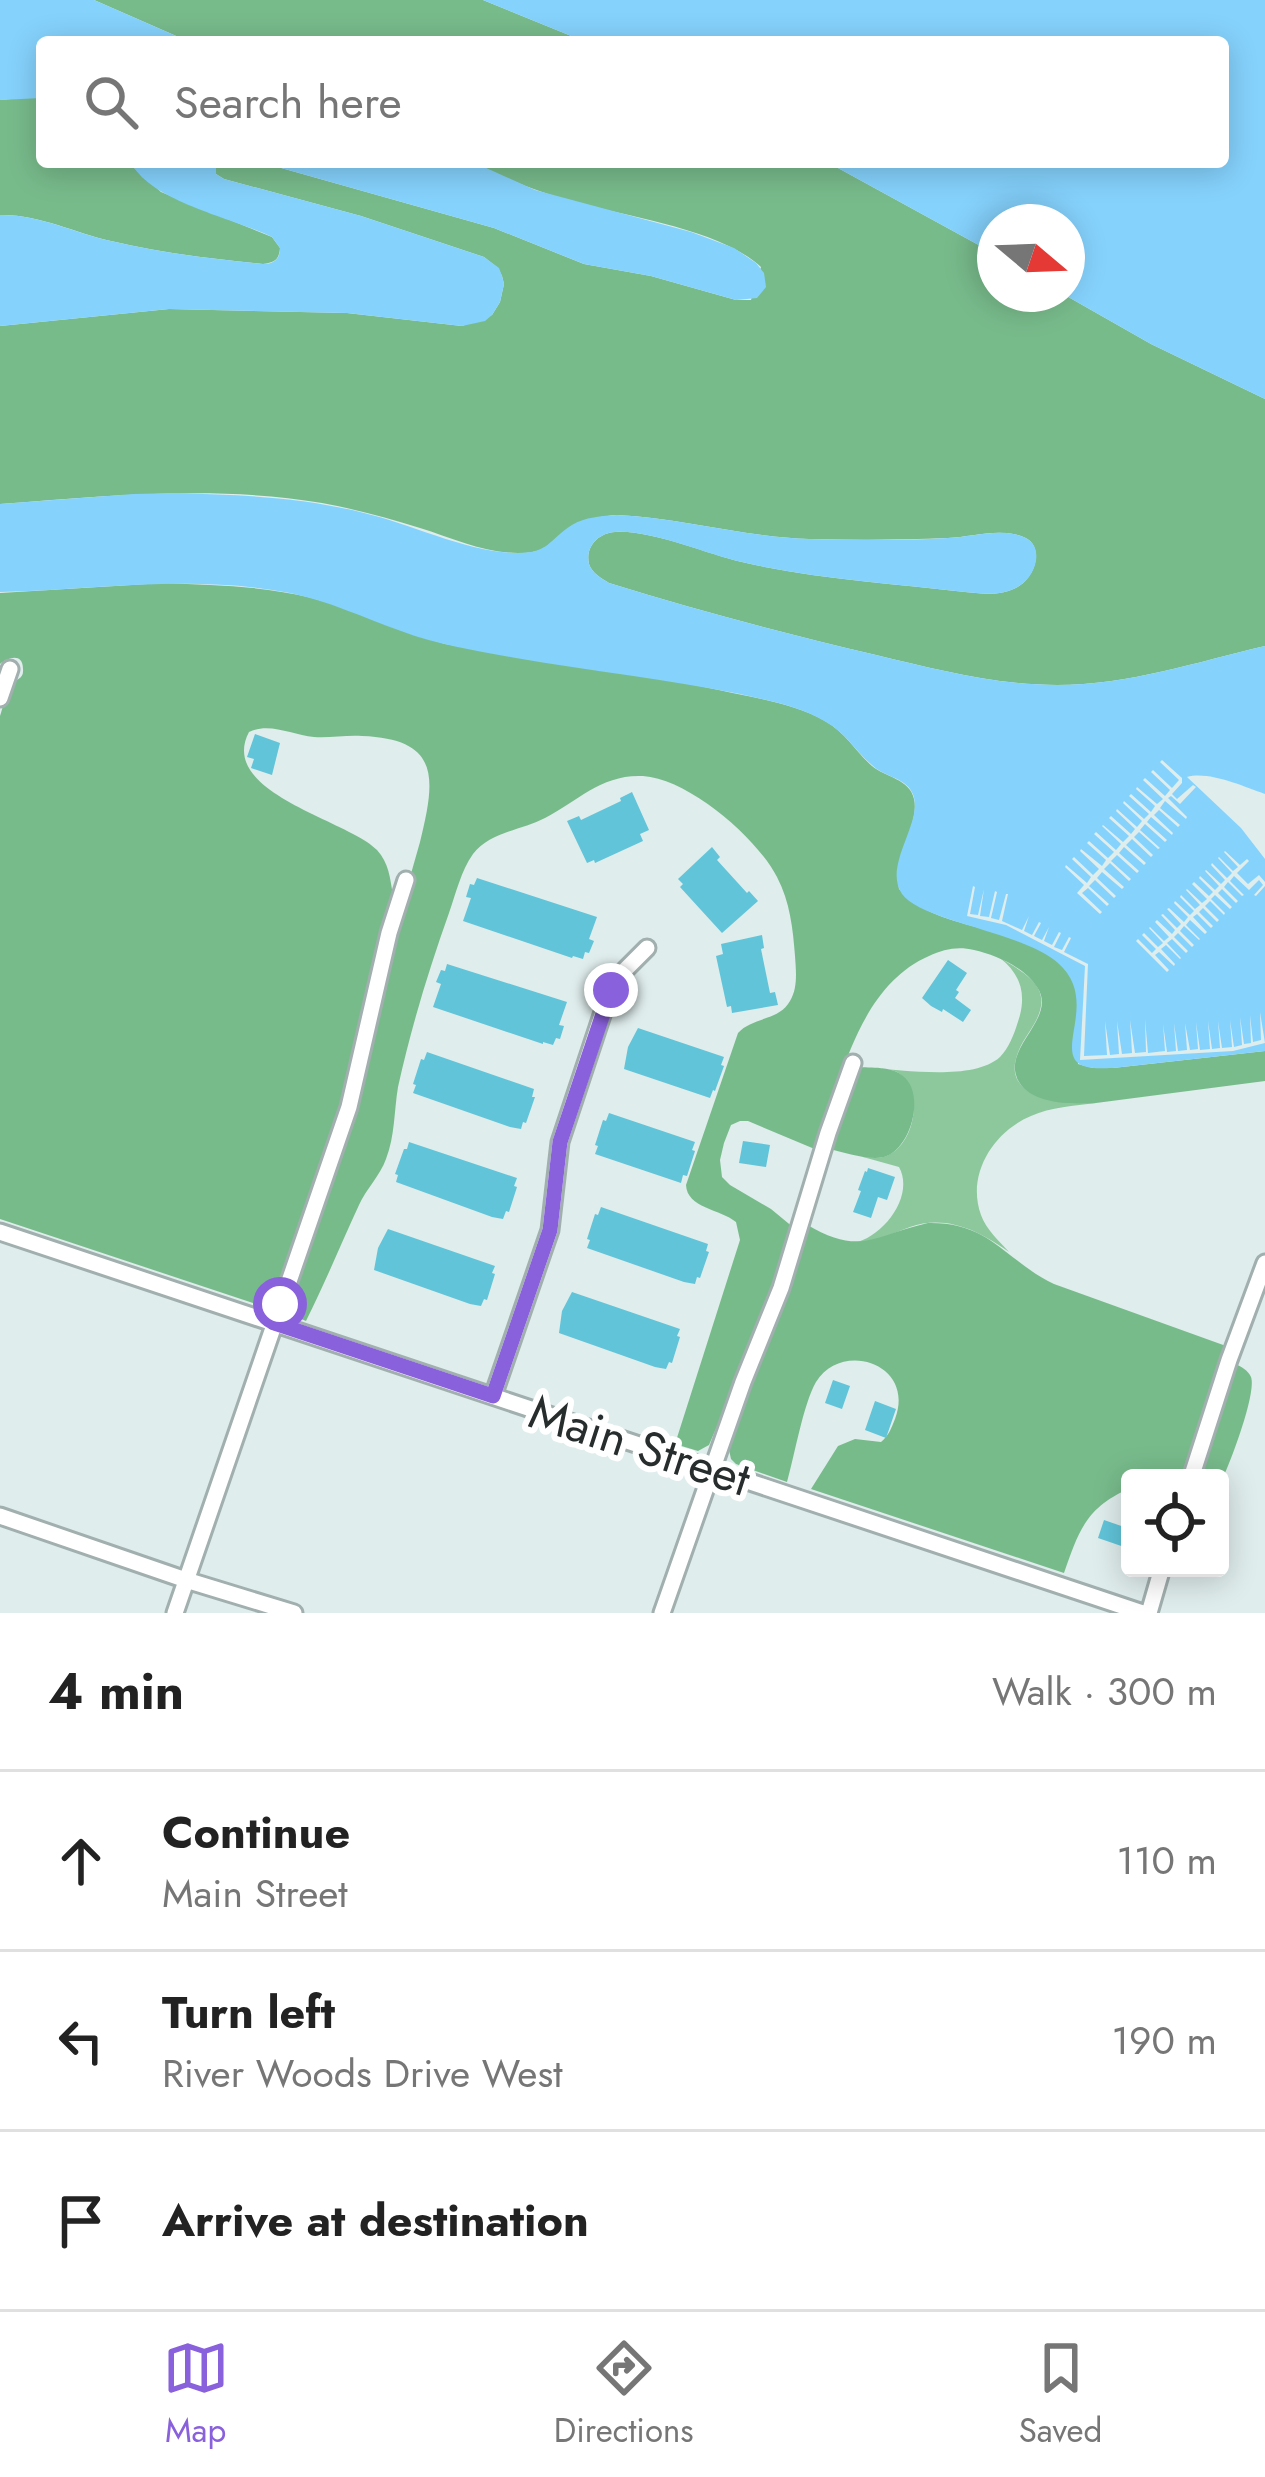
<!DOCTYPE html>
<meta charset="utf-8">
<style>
:root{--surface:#fff;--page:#f2f2f2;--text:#222;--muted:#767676;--line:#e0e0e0;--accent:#8a61dc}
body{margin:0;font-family:Jost,sans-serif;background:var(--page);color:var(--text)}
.controls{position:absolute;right:36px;bottom:36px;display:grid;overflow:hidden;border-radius:12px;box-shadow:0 6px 30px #0003}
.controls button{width:108px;height:108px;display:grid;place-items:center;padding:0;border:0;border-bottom:3px solid var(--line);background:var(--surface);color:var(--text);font:60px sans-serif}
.compass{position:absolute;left:977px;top:204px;width:108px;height:108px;border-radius:50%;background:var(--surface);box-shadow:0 6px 30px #0003;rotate:109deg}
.stop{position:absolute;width:36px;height:36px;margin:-27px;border:9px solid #8a61dc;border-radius:50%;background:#fff}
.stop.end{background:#8a61dc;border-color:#fff;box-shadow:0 3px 12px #0008}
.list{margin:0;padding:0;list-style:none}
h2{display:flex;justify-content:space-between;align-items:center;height:156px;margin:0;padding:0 48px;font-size:51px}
h2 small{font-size:39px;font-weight:400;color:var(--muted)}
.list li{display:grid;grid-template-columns:78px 1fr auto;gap:36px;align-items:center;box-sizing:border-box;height:180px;padding:0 48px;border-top:3px solid var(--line)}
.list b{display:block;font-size:45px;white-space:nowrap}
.list p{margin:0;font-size:39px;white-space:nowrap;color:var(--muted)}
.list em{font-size:39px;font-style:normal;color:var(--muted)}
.icon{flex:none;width:66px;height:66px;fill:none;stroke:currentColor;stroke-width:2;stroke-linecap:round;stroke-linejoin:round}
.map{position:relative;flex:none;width:1265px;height:1613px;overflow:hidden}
.search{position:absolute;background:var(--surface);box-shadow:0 6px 30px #0003;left:36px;right:36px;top:36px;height:132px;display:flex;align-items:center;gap:30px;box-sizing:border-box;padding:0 42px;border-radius:12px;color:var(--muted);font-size:45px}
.sheet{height:696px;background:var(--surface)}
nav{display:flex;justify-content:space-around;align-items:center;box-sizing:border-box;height:168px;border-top:3px solid var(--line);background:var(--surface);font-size:33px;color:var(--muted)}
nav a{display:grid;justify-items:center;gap:6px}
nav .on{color:var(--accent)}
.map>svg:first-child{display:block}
.green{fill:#8cc89c}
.forest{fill:#78bb8b}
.water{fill:#85d2fd}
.pier{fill:#dfedec}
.building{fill:#61c4d9}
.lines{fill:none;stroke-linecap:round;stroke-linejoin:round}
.minor-casing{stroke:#a1afae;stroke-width:21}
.minor{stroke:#fff;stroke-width:15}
.route{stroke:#8a61dc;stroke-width:15}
.labels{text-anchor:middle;stroke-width:12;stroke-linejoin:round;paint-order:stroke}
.street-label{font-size:48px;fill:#272c2c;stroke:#fff}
</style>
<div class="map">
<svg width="1265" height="1613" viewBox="0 0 1265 1613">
<rect width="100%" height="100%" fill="#dfedec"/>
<path class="green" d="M1000 958C1013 966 1039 979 1041 997 1044 1017 1026 1033 1019 1050 997 1100 1064 1104 1096 1103 1074 1106 1051 1107 1031 1116 994 1131 966 1174 981 1215 986 1229 999 1241 1009 1252 980 1231 946 1214 910 1227 890 1234 875 1243 854 1243 883 1237 915 1196 899 1167L863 1157C869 1157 877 1159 883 1157 914 1149 925 1093 900 1074 893 1068 880 1069 871 1068 904 1070 974 1081 1000 1057 1010 1047 1016 1029 1020 1015 1026 991 1019 973 1000 958Z"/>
<path class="forest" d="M94 0H483L586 42H190Z
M21 98H42V162H131L133 167 161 192 272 237 280 248C279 260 275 262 263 264 213 259 161 253 111 241 75 233 38 214 0 215V100Z
M216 162H260L494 228 584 264 651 276 736 300H751L761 267C721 230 631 217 577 203 541 193 507 180 473 162H827L995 254V294H1063L1151 344 1265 399V646C1197 662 1128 685 1057 685 996 685 934 669 876 655 785 634 697 610 609 583 601 578 592 573 589 564 585 546 599 533 615 532 649 529 707 554 742 562 814 579 891 583 965 592 982 594 1004 596 1019 586 1037 575 1045 543 1021 536 998 528 971 537 948 538 902 540 855 540 809 539 744 537 682 518 617 515 600 516 579 520 565 531 546 546 545 553 518 553 484 553 452 538 420 528 388 518 355 509 322 503 215 485 107 496 0 504V326L169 309 347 313 462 326 492 315 500 302 504 284 502 276 498 268 484 257 361 216 224 179 216 174Z
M164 583C214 585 264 586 312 598 357 610 400 631 445 644 536 659 629 671 719 690 755 698 793 703 825 721 846 733 855 751 872 766 885 777 910 779 914 799 920 824 893 855 899 889 906 895 913 902 921 907 964 933 1058 932 1077 988 1081 1001 1078 1047 1078 1064L1093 1068H1113L1265 1051V1081L1096 1103C1072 1104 1033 1105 1019 1082 999 1048 1059 1019 1037 987 1024 967 996 955 974 950 958 946 944 949 929 956 858 987 840 1082 817 1150L748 1121H740L731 1125 724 1143 720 1160 722 1177 730 1185 771 1209 794 1228 774 1293 709 1445 698 1451 675 1444 740 1240 736 1222C720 1209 687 1208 686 1185L738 1033C752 1017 779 1021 790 1001 798 988 796 971 795 956 793 929 790 902 777 877 757 838 689 779 643 776 602 774 579 800 545 818 522 830 490 832 473 854 461 871 456 893 449 913 429 969 411 1028 398 1087 394 1111 395 1136 386 1159 380 1176 366 1189 359 1205 341 1244 325 1283 306 1321L294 1316 289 1303 420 842C435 780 442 739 362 736 346 735 330 738 314 737 292 735 270 722 249 732 217 793 348 820 377 850 389 863 390 878 393 895L331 1150 276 1295 268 1303 256 1304 0 1219V716C3 707 6 693 11 685 16 678 24 680 23 669 23 652 7 658 0 664V593Z
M857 1067C871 1068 892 1066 903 1076 926 1094 911 1149 884 1157 868 1161 845 1152 828 1149Z
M928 1223C991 1222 1004 1260 1054 1284L1226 1346 1183 1478H1130V1488C1086 1508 1079 1530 1064 1573L811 1489 838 1446 855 1439 881 1442C889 1435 891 1429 895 1419 916 1363 841 1340 816 1382 803 1405 795 1454 787 1482L736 1464 731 1459 729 1450 806 1224C861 1257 874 1235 928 1223Z
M1236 1364C1241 1367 1248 1370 1251 1377 1257 1393 1229 1467 1220 1484V1478H1199Z"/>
<path class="water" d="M0 0H94L190 42H42V98L0 100Z
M483 0H1265V399L1151 344 1063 294H1067V222H995V254L827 162H1223V42H586Z
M131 162H216V174L224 179 361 216 484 257 499 268 502 276 504 284 500 302 492 315 485 321 462 326 347 313 169 309 0 326V215C38 214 74 233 111 241 161 253 213 259 263 264 274 264 280 259 280 248L272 237C233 218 149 201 131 162Z
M260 162H473L535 190 691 232 734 248 756 263 764 273 766 287 757 298 736 300 651 276 584 264 494 228Z
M178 493C241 495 302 497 364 513 411 524 469 553 517 553 550 553 548 540 572 525 585 517 602 516 617 515 682 518 744 537 809 539 855 540 902 541 948 538 971 537 999 528 1021 536 1046 544 1037 575 1019 586 1004 596 982 594 965 592 891 583 814 579 742 562 706 554 649 529 615 532 599 533 585 546 589 564 592 573 601 578 609 583 697 610 785 634 876 655 934 669 996 685 1057 685 1128 685 1197 662 1265 646V794C1242 786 1209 771 1187 777L1241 828 1265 859V1051L1113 1068C1102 1068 1087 1070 1078 1063 1058 1046 1098 998 1058 963 1023 932 921 921 902 894 881 863 930 816 910 789 901 777 883 776 872 765 855 751 846 733 826 722 800 706 769 701 740 694 666 679 591 671 516 658 478 651 438 645 401 631 364 618 329 601 290 593 193 574 97 590 0 592V504L134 494Z"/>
<path class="pier" d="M1162 760 1182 778V783L1172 794 1177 799 1193 785 1196 787 1180 804 1171 796 1168 798 1187 817 1186 819 1165 801 1160 808 1180 825 1178 827 1159 810 1154 815 1173 833 1172 835 1151 817 1147 822 1167 840 1165 842 1145 824 1140 830 1160 848 1158 849 1139 832 1134 837 1153 855 1151 857 1132 839 1126 845 1146 863 1144 865 1124 847 1119 853 1139 871 1137 873 1117 855 1111 861 1131 879 1129 881 1110 863 1104 869 1124 887 1122 889 1102 872 1097 878 1116 896 1114 898 1095 880 1089 886 1109 904 1107 906 1088 888 1082 893 1102 912 1100 914 1077 893 1084 885 1065 867 1066 865 1087 883 1091 877 1072 859 1074 857 1093 875 1099 869 1080 851 1081 849 1102 866 1106 860 1087 843 1089 841 1108 858 1114 852 1094 834 1096 832 1116 850 1121 844 1102 826 1103 825 1123 842 1129 836 1109 818 1111 816 1131 834 1135 829 1116 811 1117 809 1137 827 1142 821 1123 803 1124 801 1144 819 1149 814 1129 796 1131 794 1151 812 1155 806 1136 789 1137 787 1157 804 1163 799 1143 780 1145 778 1165 796 1170 790 1151 772 1153 770 1172 788 1179 780 1160 762Z
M1225 851 1240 865 1247 859 1249 861 1237 873 1248 884 1259 875 1265 882V886L1256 896 1254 895 1263 885 1259 880 1249 890 1234 876 1230 881 1244 895 1242 896 1228 882 1224 887 1238 901 1236 903 1222 889 1218 893 1232 907 1230 909 1215 895 1211 899 1225 913 1224 915 1210 901 1205 906 1219 920 1217 922 1203 908 1199 912 1213 926 1211 928 1197 914 1193 917 1207 932 1205 934 1190 920 1186 925 1200 939 1199 940 1184 926 1180 931 1194 945 1192 947 1178 933 1174 937 1188 951 1186 953 1172 939 1167 943 1181 958 1180 959 1166 945 1161 949 1175 964 1174 966 1159 952 1155 955 1169 970 1167 972 1136 941 1138 939 1152 953 1156 949 1142 935 1144 933 1158 947 1163 943 1149 928 1150 927 1164 941 1169 937 1155 922 1157 920 1172 934 1175 930 1161 915 1163 914 1177 928 1181 924 1167 909 1169 908 1184 922 1188 917 1174 903 1175 901 1190 915 1194 911 1180 897 1181 895 1195 909 1200 905 1186 890 1187 889 1202 903 1207 899 1192 884 1194 882 1209 896 1213 892 1199 878 1200 876 1215 890 1219 886 1205 871 1206 870 1221 884 1225 880 1211 865 1212 863 1227 878 1232 873 1218 858 1219 857 1233 871 1238 867 1224 852Z
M973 886 975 887 970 914 978 915 984 889 980 916 989 917 995 891 997 892 991 918 999 920 1006 894H1008L1002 921 1022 930 1029 916 1024 931 1032 935 1039 922 1041 923 1034 936 1042 940 1049 927 1044 941 1052 945 1059 932 1061 933 1054 947 1062 950 1069 937 1071 938 1064 952 1088 964 1084 1056 1107 1055 1105 1021 1110 1055 1119 1054 1117 1021 1122 1054 1132 1053 1130 1020 1135 1053 1146 1052 1145 1019 1148 1053 1165 1051 1163 1024 1167 1052 1176 1051 1174 1023 1178 1051 1187 1050 1185 1023 1190 1050 1198 1049 1196 1022 1200 1050 1210 1049 1208 1021 1212 1049 1220 1048 1218 1021 1222 1048 1232 1047 1230 1020 1234 1047 1242 1045 1240 1017 1244 1044 1251 1043 1250 1015 1253 1042 1261 1040 1260 1012 1265 1043 1233 1051 1080 1060 1085 966 1006 925 967 916Z"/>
<path class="building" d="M255 734 280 743 272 775 251 768 254 759 247 757Z
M632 792 649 830 640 834 643 841 595 863 594 860 587 863 567 821 579 816 581 820 621 801 620 798Z
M712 847 720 857 717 860 747 893 749 891 758 901 722 933 680 887 683 884 678 879Z
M477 878 597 917 589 939 594 941 589 953 585 952 583 959 573 956 572 958 463 921 471 898 466 897 470 884 474 885Z
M762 935 764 948 761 949 770 993 775 992 778 1005 732 1013 731 1006 727 1007 716 956 723 954 721 944Z
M948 960 967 973 956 990 959 992 955 998 971 1010 963 1022 943 1009 942 1012 931 1006 922 998Z
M447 964 567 1002 559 1025 564 1026 560 1039 556 1038 553 1045 543 1042V1044L433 1007 441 984 436 982 441 970 445 971Z
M638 1028 724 1057 721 1065 724 1066 715 1091 713 1090 710 1098 624 1069 628 1047Z
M427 1052 534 1089 532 1097H535L526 1123 523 1122 521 1129 510 1127 413 1093 416 1085 413 1084 421 1059 424 1060Z
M609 1113 695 1142 692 1150 695 1151 687 1176 683 1175 681 1183 595 1154 598 1146 595 1145 603 1120 606 1121Z
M743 1141 770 1145 766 1167 739 1163Z
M409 1142 517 1178 514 1186 517 1187 509 1212 506 1211 503 1219 492 1217 396 1182 398 1175 395 1174 404 1149H407Z
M868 1168 895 1177 887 1200 878 1197 871 1218 853 1212 861 1191 858 1190 865 1171 867 1172Z
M601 1207 708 1244 706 1251 709 1252 700 1278 697 1277 695 1284 684 1282 587 1248 590 1240 587 1239 595 1214 598 1215Z
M388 1229 495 1266 492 1273 495 1274 487 1300 484 1299 481 1306 470 1304 374 1270 378 1248Z
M572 1292 680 1329 677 1336 680 1337 672 1363 669 1362 666 1369 655 1367 559 1333 562 1311Z
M833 1380 850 1386 842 1409 825 1403Z
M875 1401 896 1409 886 1438 865 1430Z
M1104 1520 1130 1529V1549L1098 1538Z"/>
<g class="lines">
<defs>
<path id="minor" d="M0 698 10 669
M0 1232 1143 1613
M493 1396 550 1230 560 1142 609 994 620 975 647 948
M1191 1478 1229 1360 1265 1263
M0 1516 186 1580 294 1613
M175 1613 349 1107 389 933 406 880
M662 1613 743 1382 781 1288 828 1133 853 1063
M1149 1613 1162 1568"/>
</defs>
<use href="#minor" class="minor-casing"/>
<use href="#minor" class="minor"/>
</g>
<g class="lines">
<path class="route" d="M280 1304 274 1323 493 1396 550 1230 560 1142 611 990"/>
</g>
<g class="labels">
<g class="street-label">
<text transform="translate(640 1445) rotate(18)" y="17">Main Street</text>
</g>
</g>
</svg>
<div class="controls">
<button><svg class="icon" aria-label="locate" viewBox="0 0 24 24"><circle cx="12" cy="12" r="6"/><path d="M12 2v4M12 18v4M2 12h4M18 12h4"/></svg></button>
</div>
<svg class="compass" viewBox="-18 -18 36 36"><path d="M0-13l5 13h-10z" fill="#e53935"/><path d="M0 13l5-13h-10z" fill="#767676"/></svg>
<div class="stop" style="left:280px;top:1304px"></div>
<div class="stop end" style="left:611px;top:990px"></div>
<div class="search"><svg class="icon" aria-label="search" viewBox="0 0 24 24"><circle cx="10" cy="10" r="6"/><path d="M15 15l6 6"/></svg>Search here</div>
</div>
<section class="sheet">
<h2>4 min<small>Walk · 300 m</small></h2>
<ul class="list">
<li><svg class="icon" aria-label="ahead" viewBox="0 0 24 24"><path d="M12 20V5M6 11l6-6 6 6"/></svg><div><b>Continue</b><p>Main Street</p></div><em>110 m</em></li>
<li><svg class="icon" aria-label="left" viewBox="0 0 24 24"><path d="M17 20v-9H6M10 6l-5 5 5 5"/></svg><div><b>Turn left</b><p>River Woods Drive West</p></div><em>190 m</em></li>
<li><svg class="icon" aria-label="arrive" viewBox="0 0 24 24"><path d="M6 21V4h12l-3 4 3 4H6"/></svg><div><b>Arrive at destination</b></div></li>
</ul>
</section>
<nav>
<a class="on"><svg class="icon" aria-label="map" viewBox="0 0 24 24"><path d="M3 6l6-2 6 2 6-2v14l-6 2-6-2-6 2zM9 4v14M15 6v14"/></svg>Map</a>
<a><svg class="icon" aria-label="directions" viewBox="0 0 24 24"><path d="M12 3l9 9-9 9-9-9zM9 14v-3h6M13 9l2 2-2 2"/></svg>Directions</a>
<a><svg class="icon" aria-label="saved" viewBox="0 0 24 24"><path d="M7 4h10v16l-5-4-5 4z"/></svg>Saved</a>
</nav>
